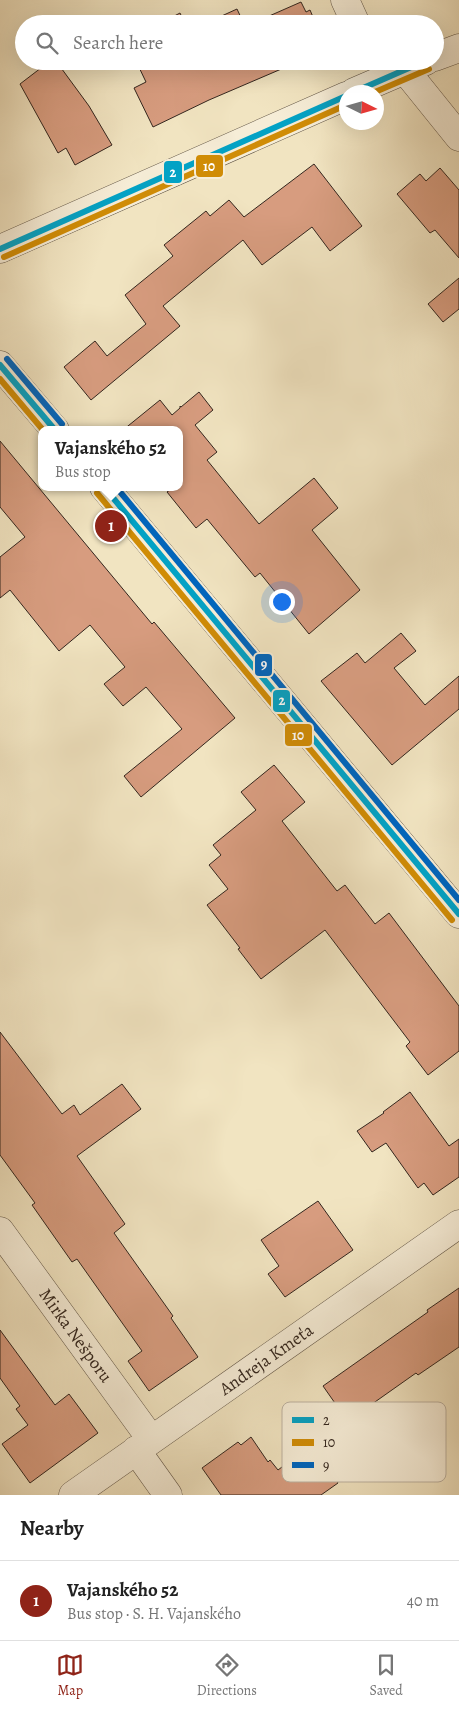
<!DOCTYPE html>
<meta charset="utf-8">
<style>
:root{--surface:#fff;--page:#f6f6f6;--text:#222;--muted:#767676;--line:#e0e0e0;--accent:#8f2418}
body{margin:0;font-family:Alegreya,serif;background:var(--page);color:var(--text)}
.compass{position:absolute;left:339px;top:85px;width:45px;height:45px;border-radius:50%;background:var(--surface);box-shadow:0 5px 20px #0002;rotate:95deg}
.you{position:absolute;left:281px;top:601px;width:18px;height:18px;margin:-12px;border:4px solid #fff;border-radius:50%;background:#1a73e8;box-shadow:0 0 0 8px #1a73e833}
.badge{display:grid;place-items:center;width:32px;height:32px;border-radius:50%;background:var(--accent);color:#fff;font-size:16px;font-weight:700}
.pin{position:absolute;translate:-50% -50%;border:2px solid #fff;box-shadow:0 1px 5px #0006}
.popup{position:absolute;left:38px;top:426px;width:145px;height:65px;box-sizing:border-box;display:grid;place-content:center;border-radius:10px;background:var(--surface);filter:drop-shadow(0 1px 4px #0005);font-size:16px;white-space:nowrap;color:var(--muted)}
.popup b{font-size:19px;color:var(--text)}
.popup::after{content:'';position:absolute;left:50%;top:100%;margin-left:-10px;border:10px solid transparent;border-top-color:var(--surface)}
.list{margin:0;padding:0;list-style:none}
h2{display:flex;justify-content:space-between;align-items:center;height:65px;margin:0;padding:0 20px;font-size:21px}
h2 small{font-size:16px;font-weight:400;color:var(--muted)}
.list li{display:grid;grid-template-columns:32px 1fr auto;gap:15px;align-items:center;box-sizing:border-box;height:80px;padding:0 20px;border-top:1px solid var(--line)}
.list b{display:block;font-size:19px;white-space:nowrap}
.list p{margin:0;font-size:16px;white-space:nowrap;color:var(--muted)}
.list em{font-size:16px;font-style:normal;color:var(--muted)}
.icon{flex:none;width:28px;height:28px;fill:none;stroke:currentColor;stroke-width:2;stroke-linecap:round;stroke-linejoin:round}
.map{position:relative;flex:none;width:459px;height:1495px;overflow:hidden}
.search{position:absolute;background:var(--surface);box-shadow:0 5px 20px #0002;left:15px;right:15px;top:15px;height:55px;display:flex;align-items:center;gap:12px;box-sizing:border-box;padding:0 18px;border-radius:28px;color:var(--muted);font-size:19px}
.sheet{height:145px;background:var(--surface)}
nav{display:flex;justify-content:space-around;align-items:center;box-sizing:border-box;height:70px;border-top:1px solid var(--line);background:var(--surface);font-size:14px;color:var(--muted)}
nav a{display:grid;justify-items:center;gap:2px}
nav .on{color:var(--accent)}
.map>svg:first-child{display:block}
.building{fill:#d79c7f;stroke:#33261e}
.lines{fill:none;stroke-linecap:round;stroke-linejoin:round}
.minor-casing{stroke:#625647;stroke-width:29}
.minor{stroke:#f6edd7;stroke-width:28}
.bus-1-casing{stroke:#f6edd7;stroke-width:10}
.bus-2-casing{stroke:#f6edd7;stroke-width:10}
.bus-3-casing{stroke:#f6edd7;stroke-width:10}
.bus-1{stroke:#03a2c5;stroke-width:6}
.bus-2{stroke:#d08c06;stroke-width:6}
.bus-3{stroke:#0065bd;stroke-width:6}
.labels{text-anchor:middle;stroke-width:4.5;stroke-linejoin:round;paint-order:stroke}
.street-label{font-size:18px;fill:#33261e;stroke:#f6edd7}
.key{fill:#f6edd7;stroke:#bcb1a0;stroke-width:1}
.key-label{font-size:14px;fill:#33261e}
.line-badge{stroke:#f6edd7;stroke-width:2}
.badge-label{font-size:14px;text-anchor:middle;font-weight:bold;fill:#fff}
</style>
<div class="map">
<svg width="459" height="1495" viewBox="0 0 459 1495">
<rect width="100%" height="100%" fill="#f1e4c1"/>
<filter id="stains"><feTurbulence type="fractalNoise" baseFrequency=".004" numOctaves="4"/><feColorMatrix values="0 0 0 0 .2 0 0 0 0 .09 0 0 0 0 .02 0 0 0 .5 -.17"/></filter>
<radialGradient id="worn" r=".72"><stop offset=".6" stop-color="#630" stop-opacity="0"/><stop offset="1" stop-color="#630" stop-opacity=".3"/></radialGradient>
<path class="building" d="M301 2 306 12 310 10 316 24H251Z
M237 9 244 24H204Z
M180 13 185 24H159Z
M50 61H56L89 106 112 145 75 165 66 148 58 153 20 84Z
M136 61H300L209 100 153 127 134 88 146 82Z
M314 164 362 226 330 251 312 227 262 265 243 240 163 306 180 326 91 400 64 367 95 341 107 356 146 324 125 295 173 256 164 245 206 211 210 216 229 200 244 217Z
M440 168 459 190V258L435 230 430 233 397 194 420 174 426 181Z
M459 278V309L443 322 428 304Z
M199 392 213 410 195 425 217 452 207 460 259 524 314 478 338 508 312 530 360 590 309 634 260 573 255 577 207 519 196 528 167 492 174 487H180V430H123L160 400 172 415 180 408V406L181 407Z
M0 441 152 624 154 622 235 718 141 797 124 776 182 729 146 687 123 706 104 684 125 667 90 625 59 651 10 590 0 598V557L25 537 0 507Z
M401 633 416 651 394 668 425 705 459 676V709L392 765 321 681 357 653 365 663Z
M274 765 305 802 282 821 337 891 345 885 375 924 389 913 459 1006V1051L428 1075 406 1046 410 1042 325 930 261 979 238 949 240 948 207 905 228 889 209 865 221 855 213 845 256 810 241 792Z
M0 1032 62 1114 74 1105 80 1115 122 1084 141 1109 77 1156 125 1224 114 1233 173 1316 171 1318 198 1357 149 1391 128 1361 142 1351 77 1259 72 1262 32 1205 35 1203 0 1155Z
M410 1092 449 1146 459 1139V1177L433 1195 424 1183 418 1188 386 1143 372 1152 357 1131 384 1113 383 1112Z
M318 1201 353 1250 285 1297 268 1274 279 1266 261 1240Z
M459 1288V1347L418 1375 416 1373 365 1409 379 1430 327 1466 338 1483 321 1495H221L202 1468 238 1442 241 1445 251 1437 268 1462 270 1460 278 1470 320 1438 311 1424 337 1406 323 1386 428 1312 427 1310Z
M0 1330 55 1405 69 1394 98 1433 30 1483 2 1444 28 1425 16 1409 20 1406 0 1378Z"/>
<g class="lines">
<defs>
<g id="minor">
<path d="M345 0 356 24"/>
<path d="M435 57 459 48"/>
<path d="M405 70 459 137"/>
<path d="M354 92 426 61"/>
<path d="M0 249 346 96"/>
<path d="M0 365 55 430"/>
<path d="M104 487 459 914"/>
<path id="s1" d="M0 1231 151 1439"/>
<path d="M136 1450 168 1495"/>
<path id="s2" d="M73 1495 459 1224"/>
</g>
</defs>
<use href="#minor" class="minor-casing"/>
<use href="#minor" class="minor"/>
<defs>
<path id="bus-1" d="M354 92 425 61
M0 249 346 96
M0 365 55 430
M104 487 459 914"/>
<path id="bus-2" d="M375 92 429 69
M4 257 346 105
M0 379 43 430
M97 493 452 920"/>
<path id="bus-3" d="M7 359 62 424
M116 487 459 900"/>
</defs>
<use href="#bus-1" class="bus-1-casing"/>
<use href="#bus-2" class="bus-2-casing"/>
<use href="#bus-3" class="bus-3-casing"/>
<use href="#bus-1" class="bus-1"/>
<use href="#bus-2" class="bus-2"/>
<use href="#bus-3" class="bus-3"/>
</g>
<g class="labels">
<g class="street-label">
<text dy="6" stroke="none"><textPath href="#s1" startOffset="129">Mirka Nešporu</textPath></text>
<text dy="6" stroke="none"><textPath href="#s2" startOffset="236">Andreja Kmeťa</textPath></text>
</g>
</g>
<rect x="282" y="1402" width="164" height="80" rx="8" class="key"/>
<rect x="292" y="1417" width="22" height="6" fill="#03a2c5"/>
<rect x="292" y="1439" width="22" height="7" fill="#d08c06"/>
<rect x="292" y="1462" width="22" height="6" fill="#0065bd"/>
<g class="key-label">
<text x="323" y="1425">2</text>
<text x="323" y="1447">10</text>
<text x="323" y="1470">9</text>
</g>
<g class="line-badge">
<rect x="195" y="154" width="29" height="24" rx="5" fill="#d08c06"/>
<rect x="163" y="160" width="20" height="24" rx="5" fill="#03a2c5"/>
<rect x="254" y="653" width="19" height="24" rx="5" fill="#0065bd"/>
<rect x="272" y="689" width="19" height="24" rx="5" fill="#03a2c5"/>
<rect x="284" y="723" width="29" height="24" rx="5" fill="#d08c06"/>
</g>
<g class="badge-label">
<text x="209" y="171">10</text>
<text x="173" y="177">2</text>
<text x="264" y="669">9</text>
<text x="282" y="705">2</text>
<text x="298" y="740">10</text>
</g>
<rect width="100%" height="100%" filter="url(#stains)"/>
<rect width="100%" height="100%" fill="url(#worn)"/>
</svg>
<svg class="compass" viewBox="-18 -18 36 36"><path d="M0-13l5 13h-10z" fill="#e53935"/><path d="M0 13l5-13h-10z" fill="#767676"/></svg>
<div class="you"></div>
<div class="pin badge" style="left:111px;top:526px">1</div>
<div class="popup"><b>Vajanského 52</b>Bus stop</div>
<div class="search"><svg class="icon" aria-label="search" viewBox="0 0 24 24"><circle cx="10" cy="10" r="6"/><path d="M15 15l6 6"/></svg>Search here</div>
</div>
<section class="sheet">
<h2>Nearby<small></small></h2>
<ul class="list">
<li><span class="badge">1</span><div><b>Vajanského 52</b><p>Bus stop · S. H. Vajanského</p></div><em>40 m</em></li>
</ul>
</section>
<nav>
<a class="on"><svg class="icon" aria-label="map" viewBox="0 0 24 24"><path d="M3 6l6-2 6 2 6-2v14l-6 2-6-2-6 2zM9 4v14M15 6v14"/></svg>Map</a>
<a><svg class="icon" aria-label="directions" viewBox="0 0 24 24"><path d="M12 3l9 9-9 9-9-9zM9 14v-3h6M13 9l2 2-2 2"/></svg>Directions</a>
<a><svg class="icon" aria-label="saved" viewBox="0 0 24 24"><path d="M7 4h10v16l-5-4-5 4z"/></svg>Saved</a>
</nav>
